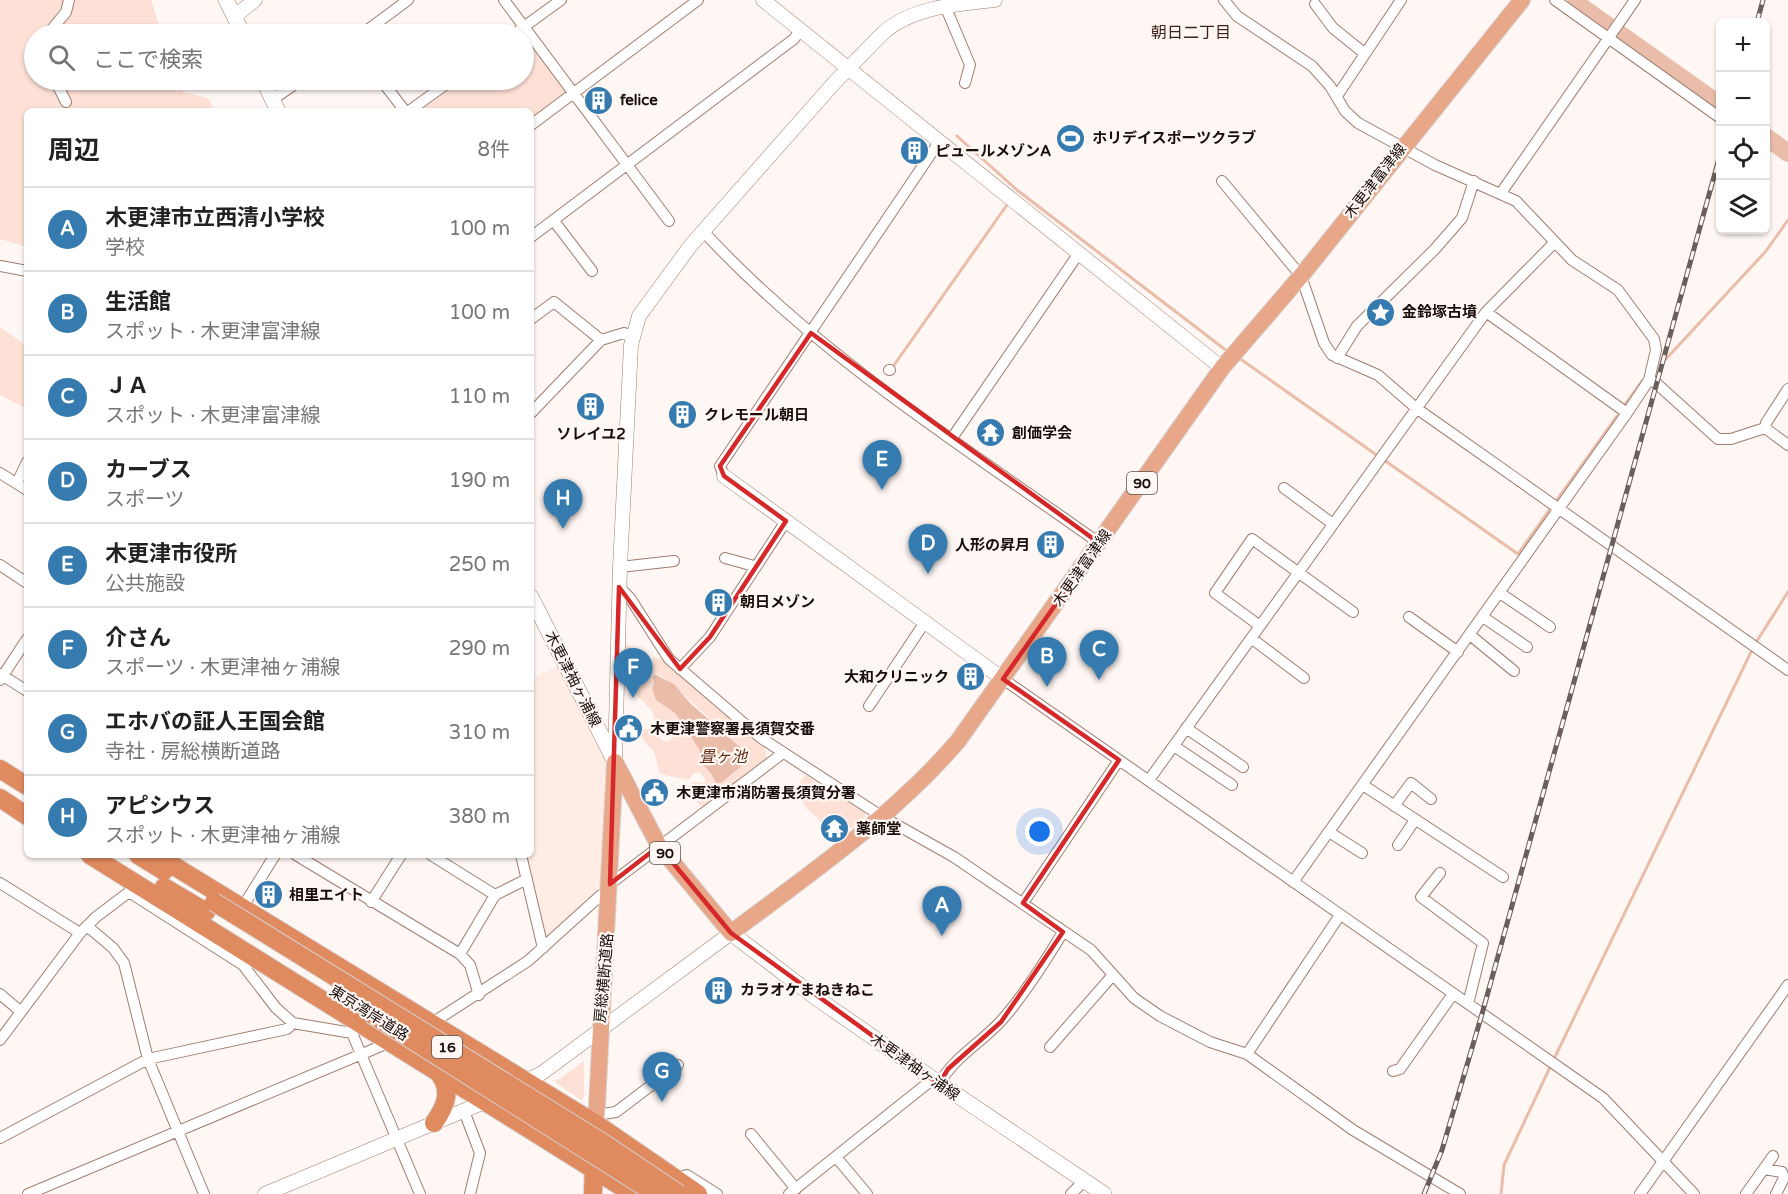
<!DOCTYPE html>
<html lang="ja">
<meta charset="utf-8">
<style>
:root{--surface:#fff;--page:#f6f6f6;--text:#222;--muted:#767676;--line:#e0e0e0;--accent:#367bb0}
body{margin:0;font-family:"Varela Round","Noto Sans JP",sans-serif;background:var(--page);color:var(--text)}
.controls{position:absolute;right:18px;top:18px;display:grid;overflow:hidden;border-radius:9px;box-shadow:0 2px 4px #0004}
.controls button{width:54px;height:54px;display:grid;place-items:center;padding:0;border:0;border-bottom:2px solid var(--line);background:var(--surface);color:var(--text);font:30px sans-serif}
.you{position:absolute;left:1040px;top:832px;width:21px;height:21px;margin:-15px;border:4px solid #fff;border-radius:50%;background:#1a73e8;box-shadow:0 0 0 9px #1a73e833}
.badge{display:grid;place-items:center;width:39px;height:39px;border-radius:50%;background:var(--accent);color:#fff;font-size:20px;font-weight:700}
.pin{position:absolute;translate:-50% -50px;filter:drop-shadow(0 2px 3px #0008)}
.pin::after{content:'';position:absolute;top:32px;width:21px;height:18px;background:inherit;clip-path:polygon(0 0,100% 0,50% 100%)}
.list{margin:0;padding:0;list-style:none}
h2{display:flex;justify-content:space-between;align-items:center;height:78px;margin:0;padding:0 24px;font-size:26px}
h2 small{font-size:20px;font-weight:400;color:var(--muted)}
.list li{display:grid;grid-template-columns:39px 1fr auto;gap:18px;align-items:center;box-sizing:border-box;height:84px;padding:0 24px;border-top:2px solid var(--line)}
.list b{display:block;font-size:22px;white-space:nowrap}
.list p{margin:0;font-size:20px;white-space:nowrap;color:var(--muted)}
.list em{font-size:20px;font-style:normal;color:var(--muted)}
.icon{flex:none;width:33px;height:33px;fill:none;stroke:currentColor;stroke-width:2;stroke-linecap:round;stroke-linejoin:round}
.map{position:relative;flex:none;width:1788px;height:1194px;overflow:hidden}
.search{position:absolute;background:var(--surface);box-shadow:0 2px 4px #0004;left:24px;top:24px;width:510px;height:66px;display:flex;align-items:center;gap:15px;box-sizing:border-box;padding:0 21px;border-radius:33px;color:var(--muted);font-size:22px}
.panel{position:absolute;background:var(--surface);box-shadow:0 2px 4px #0004;left:24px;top:108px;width:510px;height:750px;border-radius:9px}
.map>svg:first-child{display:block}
.built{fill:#ffece5}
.green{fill:#fde1d6;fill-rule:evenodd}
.water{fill:#eabdaa}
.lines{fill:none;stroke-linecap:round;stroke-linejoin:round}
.stream{stroke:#eabdaa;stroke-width:3}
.river{stroke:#eabdaa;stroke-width:18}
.minor-casing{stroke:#9f7e70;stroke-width:12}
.tertiary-casing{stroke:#9f7e70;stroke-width:15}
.secondary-casing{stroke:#9f7e70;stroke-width:16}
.primary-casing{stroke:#d6d3d3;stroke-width:18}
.trunk-casing{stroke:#d6d3d3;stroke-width:20}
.minor{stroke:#fff;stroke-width:10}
.tertiary{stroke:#fff;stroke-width:14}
.secondary{stroke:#fff;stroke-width:15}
.primary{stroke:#e8a788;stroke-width:16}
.trunk{stroke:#e08a60;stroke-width:18}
.rail-casing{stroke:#6a5f5b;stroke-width:5}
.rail{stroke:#fff7f4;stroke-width:3;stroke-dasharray:9;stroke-linecap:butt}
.trunk-bridge-casing{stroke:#d6d3d3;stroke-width:20;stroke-linecap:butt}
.trunk-bridge{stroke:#e08a60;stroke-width:18}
.marked{fill:none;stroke:#d62828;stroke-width:4.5;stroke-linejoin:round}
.labels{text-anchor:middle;stroke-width:4.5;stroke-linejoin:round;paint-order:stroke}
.shield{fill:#fff7f4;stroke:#5e534f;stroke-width:1.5}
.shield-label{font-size:14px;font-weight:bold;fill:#190d08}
.poi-label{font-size:15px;font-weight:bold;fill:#190d08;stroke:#fff7f4;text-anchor:start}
.street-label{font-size:15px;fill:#190d08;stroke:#fff7f4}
.neighbourhood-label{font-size:16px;fill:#3f2418;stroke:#fff7f4}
.water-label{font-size:16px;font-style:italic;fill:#672f15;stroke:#fff7f4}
</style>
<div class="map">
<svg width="1788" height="1194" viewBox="0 0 1788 1194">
<rect width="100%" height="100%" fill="#fff7f4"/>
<path class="built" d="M558 666 612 762 607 891 544 941 527 855H531V679Z"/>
<path class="green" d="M0 0H151L162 34H34V80H176L183 92 208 98 215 111H27V247L0 239Z
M524 35 565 89 564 94 531 119V111H420L462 80H524Z
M0 327 27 346V409L0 395Z
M625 644 637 651 634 661 640 671 648 670 654 657 668 661 723 714 729 716 764 745 768 763 711 805 700 806 688 787 692 782 704 783 706 780 700 773H694L689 780 660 774 654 752 638 734 644 729H651L664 741H669L673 736 668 731 656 728 653 712 633 691 632 685 621 678ZM659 675 670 682 748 754 743 765 721 783 714 781 710 772 700 762V751L675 713 652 688 654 683 653 679Z
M805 775 865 812V817L847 831 828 816 822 823 807 809 795 790Z
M584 1061V1096L582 1101 555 1082Z"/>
<path class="water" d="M656 675 674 684 690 703 748 754 743 765 721 783H716L710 772 700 762V751L675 713 656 700 652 688 654 683 653 677Z"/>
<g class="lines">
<path class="stream" d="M1572 0 1576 3
M957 136 1017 190 1227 351
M1239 358 1378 456
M1666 359 1766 251 1788 220
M892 368 1009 202
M1626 403 1643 380
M1384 460 1518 554 1550 509
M1556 501 1617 416
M1755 644 1788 592
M1554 1059 1752 650
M1501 1194 1504 1165 1551 1065"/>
<path class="river" d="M1576 3 1720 105
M1766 137 1788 153"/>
<defs>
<path id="minor" d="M504 0 669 221
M1224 0 1237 16 1312 66 1330 86 1345 111 1358 123 1435 165 1516 201 1572 260 1618 290 1654 339 1656 350 1649 380 1627 413 1293 882
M1555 0 1719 117
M1315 4 1333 28 1364 53
M946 8 970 65 965 83
M48 34 66 12 69 0
M362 34 408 0
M514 34 561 0
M55 80 66 102
M381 80 405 111
M1337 96 1401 0
M272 100 301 80
M409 111 452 80
M531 125 698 0
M1222 181 1301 276 1324 343 1332 355 1378 375 1416 408 1788 670
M1501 193 1635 0
M554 221 592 271
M703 231C817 355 963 446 1099 543
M531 237 794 39 800 30
M0 266 27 271
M1486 312 1627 413
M531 319 554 302 601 340
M1337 358 1357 326 1435 249 1462 218 1474 181
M889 370H890
M1649 380 1656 383 1718 439H1731L1765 428
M531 413 601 340 624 333 632 335
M1765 428 1766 423 1788 389
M1765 428 1788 445
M952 438 1079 253
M0 473 27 490
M724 476 720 466 939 142
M17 483 27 462
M1284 488 1333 524
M725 558 754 566
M0 565 27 583
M620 567 674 561
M619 587 630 598 669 659 761 738 881 816 954 857 1091 950 1134 998 1160 1016 1210 1042 1247 1054 1353 1130 1460 1194
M1500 593 1550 627
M1409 617 1458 652
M1483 617 1527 647
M1260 626 1215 593 1252 539 1353 612
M1470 635 1514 671
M1251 638 1304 678
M680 669 710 637 786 521
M0 674 27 691
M1003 679 1603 1098 1694 1194
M0 680 27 639
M869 706 925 622
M1186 728 1243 767
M1174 746 1232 785
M1149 780 1486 312 1554 243
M1363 785 1503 877
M1394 806 1411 783 1431 799
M1329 832 1362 853
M1398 845 1415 820
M296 855 460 954 470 965 479 995
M431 855 495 895
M521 855 543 948
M1440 873 1421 897 1483 943 1468 1004
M0 883 80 933
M610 884 783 753
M129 892 243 965 276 1008 293 1023 352 1033 420 1194
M371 902 401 855
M1023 903 1119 760
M242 908 275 855
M87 926 113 948 124 963 148 1059 204 1194
M460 954 495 895 527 879
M0 994 21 1012
M429 1025 528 961 601 895H610
M0 1040 80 933 96 917 133 889
M1050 1047 1112 976
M1247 1054 1340 915
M1393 1071 1400 1069 1453 994
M939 1084C954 1057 981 1043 1001 1021 1025 994 1045 962 1063 932
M464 1111 480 1153 470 1194
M596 1115 616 1112 678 1065
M751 1134 796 1189
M0 1138 148 1059 287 1029 293 1023
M836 1157 867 1194
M1764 1169 1782 1172 1784 1178 1776 1194
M675 1178 687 1175 717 1194
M28 1194 393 1041
M789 1194 933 1079
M1071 1194 1084 1181
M1640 1194 1788 985
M1746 1194 1773 1156"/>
<path id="tertiary" d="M763 0 1222 368
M235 16 255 0
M724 476 1003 679
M615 762 620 567 631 345 639 316 691 245 835 82 883 33C912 7 957 4 995 0
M520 1084 542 1073 731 933
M265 1194 489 1100"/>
<path id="secondary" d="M226 0 243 34
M263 80 278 111
M531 597 615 762
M731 933 815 997 933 1079 1104 1194"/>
<path id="primary" d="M615 762 659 846 731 933C809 874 894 816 958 741L1222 368 1301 276 1522 0
M596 1124 615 763"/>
<path id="trunk" d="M0 769 27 786
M0 798 27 816
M90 855 633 1194
M138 855 164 871
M156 855 596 1124 698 1194
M164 887 206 912
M434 1123C446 1106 453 1089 437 1071
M593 1194 594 1158"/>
</defs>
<use href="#minor" class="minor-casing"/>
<use href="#tertiary" class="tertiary-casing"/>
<use href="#secondary" class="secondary-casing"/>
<use href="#primary" class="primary-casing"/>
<use href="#trunk" class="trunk-casing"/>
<use href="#minor" class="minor"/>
<use href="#tertiary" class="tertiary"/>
<use href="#secondary" class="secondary"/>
<use href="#primary" class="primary"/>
<use href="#trunk" class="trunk"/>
<defs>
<path id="rail" d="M1757 22 1763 0
M1424 1194 1442 1150 1482 1014 1720 155"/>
</defs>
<use href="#rail" class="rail-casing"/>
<use href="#rail" class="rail"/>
<defs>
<path id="trunk-bridge" d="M214 902 603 1143 679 1194
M371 1014 656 1194"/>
</defs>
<use href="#trunk-bridge" class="trunk-bridge-casing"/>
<use href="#trunk-bridge" class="trunk-bridge"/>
</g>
<path class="marked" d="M811 333 1099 543 1003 679 1119 760 1023 903 1063 932 1001 1022 948 1069 939 1084 731 933 659 846 610 884 619 587 680 669 710 637 786 521 724 476 720 466Z"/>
<defs>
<symbol id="building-disc" viewBox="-11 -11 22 22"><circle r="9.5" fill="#367bb0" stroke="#fff7f4"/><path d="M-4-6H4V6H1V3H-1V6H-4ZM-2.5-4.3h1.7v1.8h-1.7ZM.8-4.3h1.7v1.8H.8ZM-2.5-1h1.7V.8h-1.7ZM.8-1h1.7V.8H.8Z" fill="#fff"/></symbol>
<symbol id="stadium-disc" viewBox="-11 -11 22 22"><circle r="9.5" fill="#367bb0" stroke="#fff7f4"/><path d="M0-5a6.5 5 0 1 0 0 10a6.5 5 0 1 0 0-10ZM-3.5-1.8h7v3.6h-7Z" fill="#fff"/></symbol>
<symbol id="sight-disc" viewBox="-11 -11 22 22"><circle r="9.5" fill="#367bb0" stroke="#fff7f4"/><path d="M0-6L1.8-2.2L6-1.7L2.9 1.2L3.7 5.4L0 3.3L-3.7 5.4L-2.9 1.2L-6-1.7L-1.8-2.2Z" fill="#fff"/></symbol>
<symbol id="temple-disc" viewBox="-11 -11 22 22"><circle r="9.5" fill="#367bb0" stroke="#fff7f4"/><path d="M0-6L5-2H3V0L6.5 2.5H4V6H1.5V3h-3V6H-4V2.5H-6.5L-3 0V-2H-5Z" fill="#fff"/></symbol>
<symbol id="civic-disc" viewBox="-11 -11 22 22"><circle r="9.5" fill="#367bb0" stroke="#fff7f4"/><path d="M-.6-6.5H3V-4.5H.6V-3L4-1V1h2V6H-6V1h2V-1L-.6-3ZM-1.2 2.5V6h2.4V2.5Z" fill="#fff"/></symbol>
</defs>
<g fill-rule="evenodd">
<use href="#building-disc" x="582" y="84" width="33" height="33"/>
<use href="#stadium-disc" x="1054" y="122" width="33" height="33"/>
<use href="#building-disc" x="898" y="134" width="33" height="33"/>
<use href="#sight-disc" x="1364" y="296" width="33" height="33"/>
<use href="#building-disc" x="574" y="390" width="33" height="33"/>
<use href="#building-disc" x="666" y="398" width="33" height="33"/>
<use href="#temple-disc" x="974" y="416" width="33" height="33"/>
<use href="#building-disc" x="1034" y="528" width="33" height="33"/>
<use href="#building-disc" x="702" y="586" width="33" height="33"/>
<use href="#building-disc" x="954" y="660" width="33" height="33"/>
<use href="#civic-disc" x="612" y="712" width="33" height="33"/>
<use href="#civic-disc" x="638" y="776" width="33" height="33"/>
<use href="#temple-disc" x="818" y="812" width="33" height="33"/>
<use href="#building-disc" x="252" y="878" width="33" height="33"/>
<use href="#building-disc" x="702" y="974" width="33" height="33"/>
</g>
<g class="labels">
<g class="shield">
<rect x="1127" y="472" width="30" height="22" rx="4.5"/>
<rect x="650" y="842" width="30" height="22" rx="4.5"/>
<rect x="432" y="1036" width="30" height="22" rx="4.5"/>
</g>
<g class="shield-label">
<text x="1142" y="488">90</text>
<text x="665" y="858">90</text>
<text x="447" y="1052">16</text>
</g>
<g class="poi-label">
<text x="620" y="105">felice</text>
<text x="1092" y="143">ホリデイスポーツクラブ</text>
<text x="935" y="156">ピュールメゾンA</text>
<text x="1402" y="317">金鈴塚古墳</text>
<text x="704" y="420">クレモール朝日</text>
<text x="1012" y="438">創価学会</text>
<text x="591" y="439" text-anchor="middle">ソレイユ2</text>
<text x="1030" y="550" text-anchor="end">人形の昇月</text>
<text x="740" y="607">朝日メゾン</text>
<text x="949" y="682" text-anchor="end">大和クリニック</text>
<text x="650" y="734">木更津警察署長須賀交番</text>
<text x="676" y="798">木更津市消防署長須賀分署</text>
<text x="856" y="834">薬師堂</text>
<text x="289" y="900">相里エイト</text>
<text x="740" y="995">カラオケまねきねこ</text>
</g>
<g class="street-label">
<text transform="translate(1375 181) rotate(-52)" y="5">木更津富津線</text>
<text transform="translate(1082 568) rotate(-55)" y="5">木更津富津線</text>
<text transform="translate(573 679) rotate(63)" y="5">木更津袖ヶ浦線</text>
<text transform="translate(604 978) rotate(-85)" y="5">房総横断道路</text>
<text transform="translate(369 1013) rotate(32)" y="5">東京湾岸道路</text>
<text transform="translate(915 1067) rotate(35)" y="5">木更津袖ヶ浦線</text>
</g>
<g class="neighbourhood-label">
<text x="1191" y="38">朝日二丁目</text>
</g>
<g class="water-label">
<text x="723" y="762">畳ヶ池</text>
</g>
</g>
</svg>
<div class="controls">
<button>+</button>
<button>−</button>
<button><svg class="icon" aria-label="locate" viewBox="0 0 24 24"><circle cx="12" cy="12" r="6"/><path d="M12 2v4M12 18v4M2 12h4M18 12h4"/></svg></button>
<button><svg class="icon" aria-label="layers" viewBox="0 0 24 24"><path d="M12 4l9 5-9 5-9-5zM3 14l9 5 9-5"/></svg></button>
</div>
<div class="you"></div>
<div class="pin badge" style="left:942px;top:936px">A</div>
<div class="pin badge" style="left:1047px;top:687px">B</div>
<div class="pin badge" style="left:1099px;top:680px">C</div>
<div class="pin badge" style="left:928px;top:574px">D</div>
<div class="pin badge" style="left:882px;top:490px">E</div>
<div class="pin badge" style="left:633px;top:698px">F</div>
<div class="pin badge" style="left:662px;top:1102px">G</div>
<div class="pin badge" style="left:563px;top:529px">H</div>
<div class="search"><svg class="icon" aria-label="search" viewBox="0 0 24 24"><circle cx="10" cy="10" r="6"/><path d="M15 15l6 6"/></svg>ここで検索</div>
<section class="panel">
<h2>周辺<small>8件</small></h2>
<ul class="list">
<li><span class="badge">A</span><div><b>木更津市立西清小学校</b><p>学校</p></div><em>100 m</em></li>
<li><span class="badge">B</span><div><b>生活館</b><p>スポット · 木更津富津線</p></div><em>100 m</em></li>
<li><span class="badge">C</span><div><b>ＪＡ</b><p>スポット · 木更津富津線</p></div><em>110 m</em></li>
<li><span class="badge">D</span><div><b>カーブス</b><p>スポーツ</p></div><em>190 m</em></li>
<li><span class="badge">E</span><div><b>木更津市役所</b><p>公共施設</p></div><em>250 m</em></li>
<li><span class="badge">F</span><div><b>介さん</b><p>スポーツ · 木更津袖ヶ浦線</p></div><em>290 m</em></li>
<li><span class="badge">G</span><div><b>エホバの証人王国会館</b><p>寺社 · 房総横断道路</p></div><em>310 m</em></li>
<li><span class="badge">H</span><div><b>アピシウス</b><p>スポット · 木更津袖ヶ浦線</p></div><em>380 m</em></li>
</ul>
</section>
</div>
